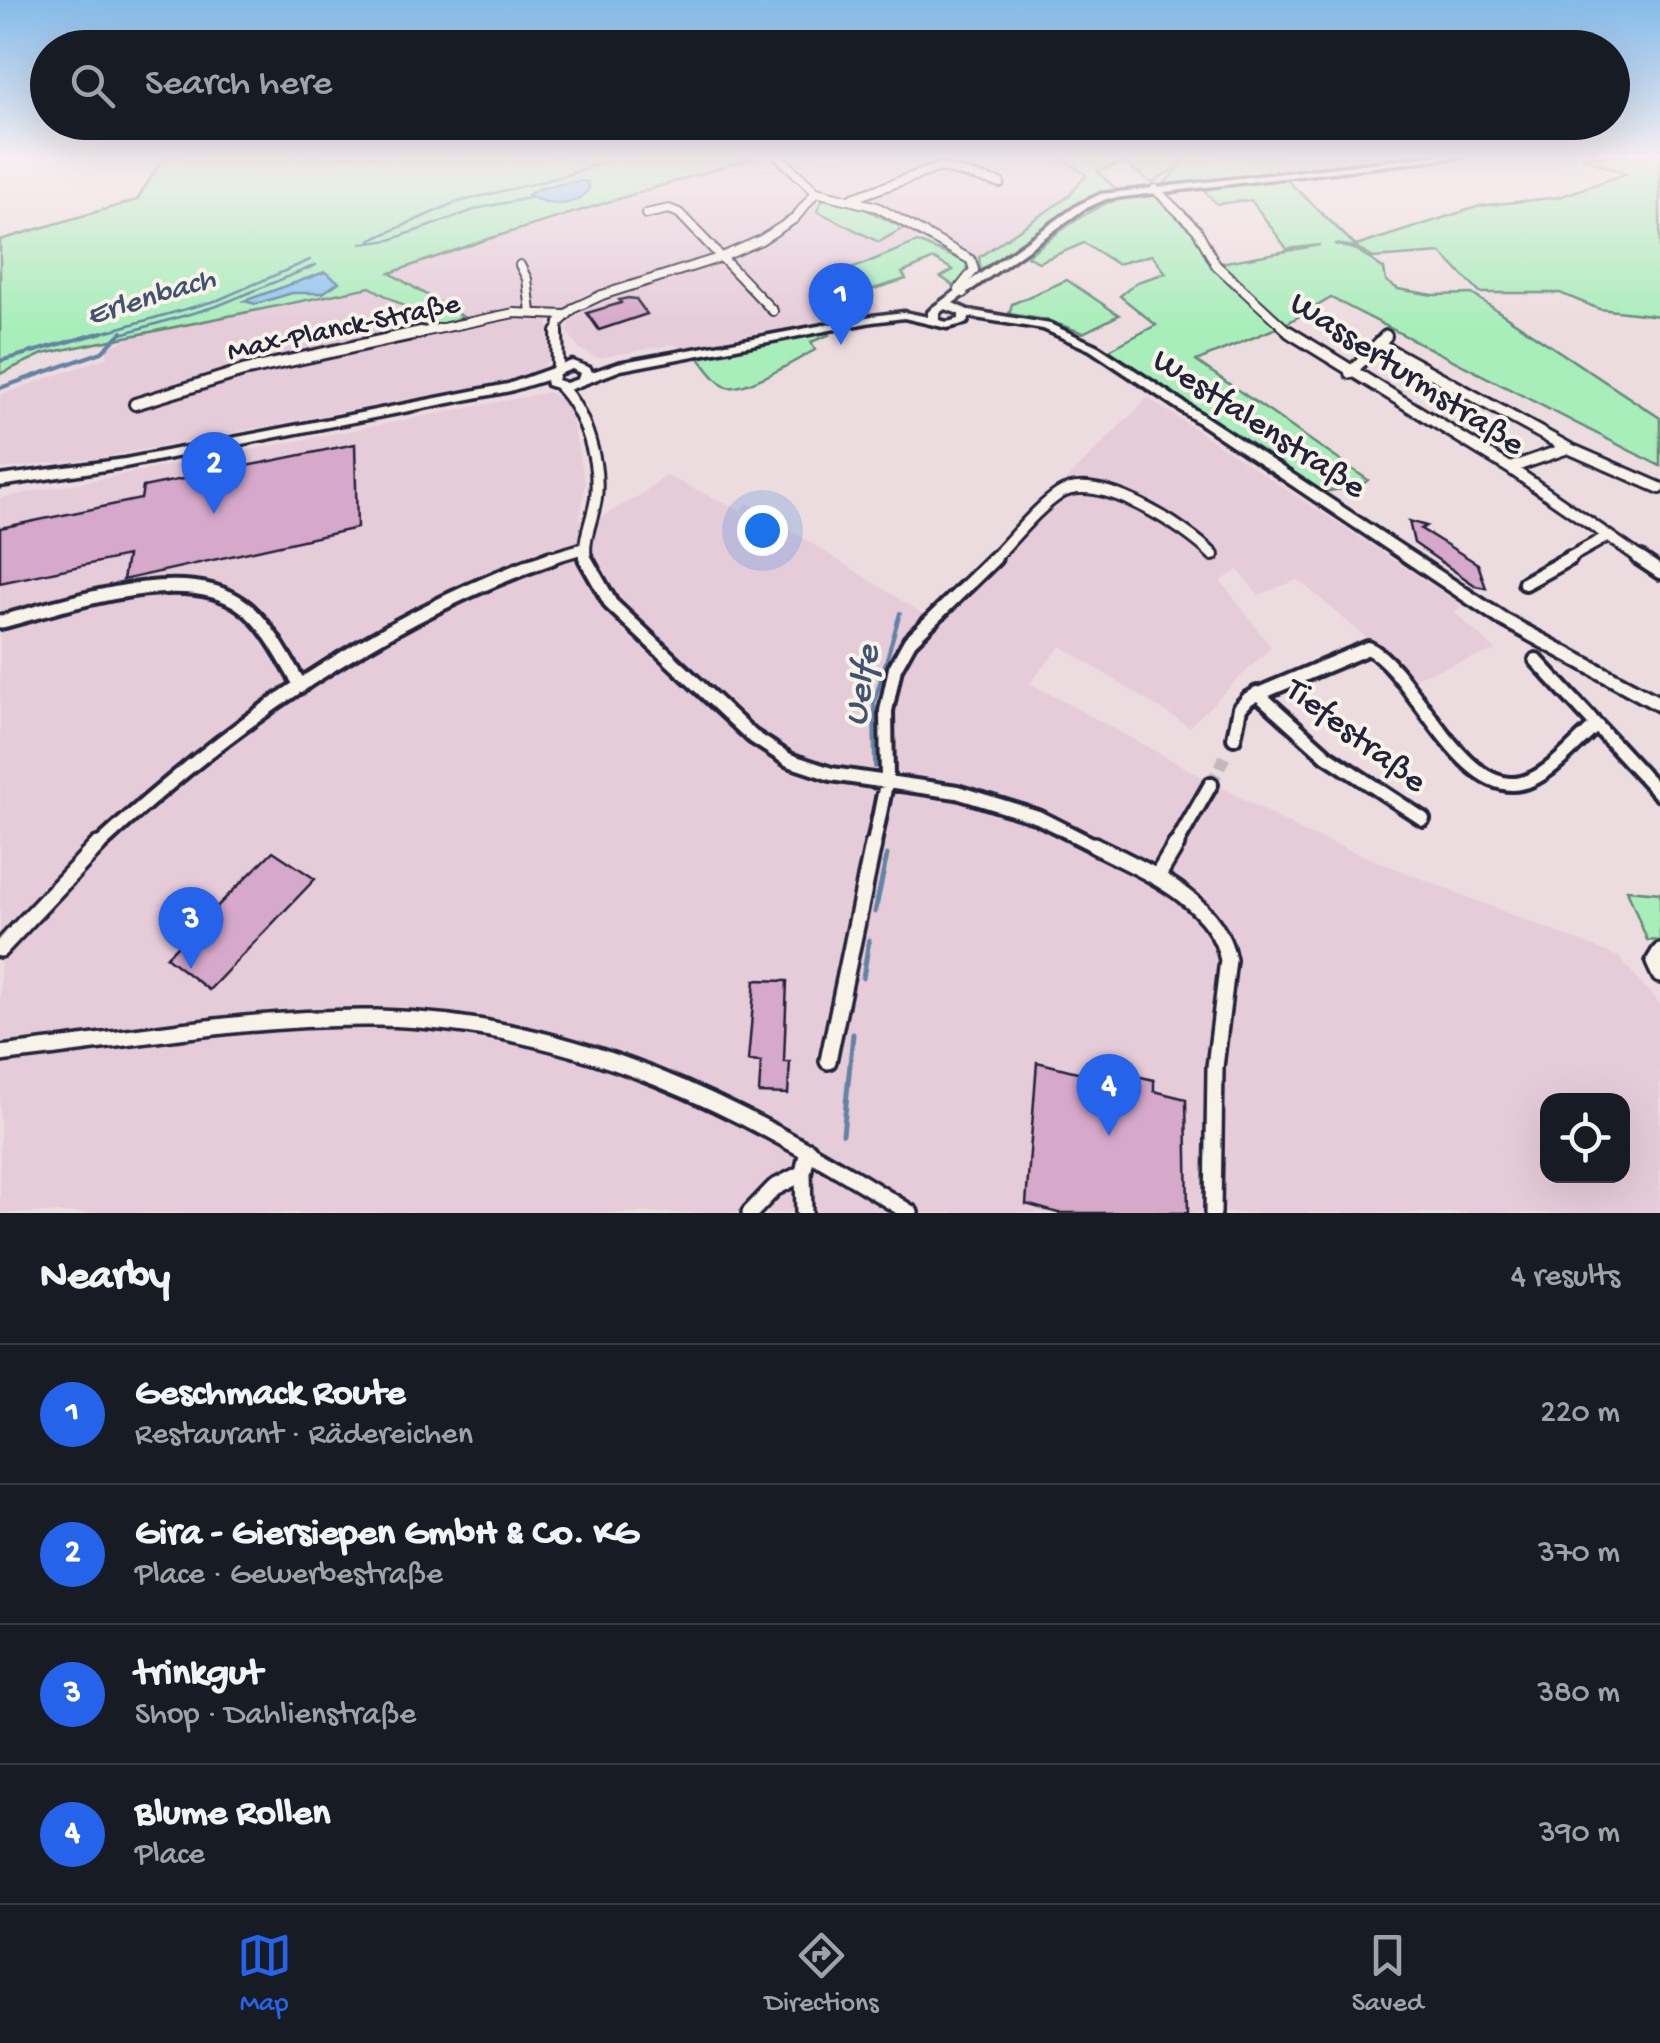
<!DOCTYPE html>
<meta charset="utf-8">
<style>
:root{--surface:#171b24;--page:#20242c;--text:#f1f3f6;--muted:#9ea1a6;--line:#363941;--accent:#2563eb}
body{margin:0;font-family:"Gochi Hand",sans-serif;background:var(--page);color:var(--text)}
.controls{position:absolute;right:30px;bottom:30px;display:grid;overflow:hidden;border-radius:20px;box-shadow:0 10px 40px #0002}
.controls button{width:90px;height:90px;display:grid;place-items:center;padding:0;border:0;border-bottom:2px solid var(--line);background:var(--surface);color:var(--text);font:50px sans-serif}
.you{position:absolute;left:762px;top:530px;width:35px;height:35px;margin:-25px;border:8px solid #fff;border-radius:50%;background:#1a73e8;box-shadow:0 0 0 15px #1a73e833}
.badge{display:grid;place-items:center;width:65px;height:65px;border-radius:50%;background:var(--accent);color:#fff;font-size:32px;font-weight:700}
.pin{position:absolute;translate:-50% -82px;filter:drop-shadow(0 2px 5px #0008)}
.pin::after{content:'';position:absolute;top:52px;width:35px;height:30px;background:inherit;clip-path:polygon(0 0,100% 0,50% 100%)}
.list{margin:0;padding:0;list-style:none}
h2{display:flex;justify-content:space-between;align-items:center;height:130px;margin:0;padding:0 40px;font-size:42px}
h2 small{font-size:32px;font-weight:400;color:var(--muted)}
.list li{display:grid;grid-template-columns:65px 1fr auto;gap:30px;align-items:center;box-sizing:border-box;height:140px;padding:0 40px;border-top:2px solid var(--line)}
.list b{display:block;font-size:38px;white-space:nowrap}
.list p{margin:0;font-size:32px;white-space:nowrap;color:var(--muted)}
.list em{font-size:32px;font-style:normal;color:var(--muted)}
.icon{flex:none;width:55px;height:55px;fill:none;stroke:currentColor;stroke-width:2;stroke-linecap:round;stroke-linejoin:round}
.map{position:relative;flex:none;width:1660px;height:1213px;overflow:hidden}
.search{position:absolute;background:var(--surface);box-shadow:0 10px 40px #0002;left:30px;right:30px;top:30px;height:110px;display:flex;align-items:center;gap:25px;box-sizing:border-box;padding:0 35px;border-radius:55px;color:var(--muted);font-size:38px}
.sheet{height:690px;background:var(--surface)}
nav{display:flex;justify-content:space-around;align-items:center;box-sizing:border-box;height:140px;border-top:2px solid var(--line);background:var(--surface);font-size:28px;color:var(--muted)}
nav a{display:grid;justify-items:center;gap:5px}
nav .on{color:var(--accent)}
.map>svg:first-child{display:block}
.built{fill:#e6ccd9;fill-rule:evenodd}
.green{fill:#a8eeba;stroke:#65887a;stroke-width:2.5}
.water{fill:#8ec4ec;stroke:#6383a5;stroke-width:2.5}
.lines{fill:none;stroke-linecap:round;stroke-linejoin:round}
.stream-far2{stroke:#6383a5;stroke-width:2.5}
.stream-far1{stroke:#6383a5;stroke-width:4}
.stream{stroke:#6383a5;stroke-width:5}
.building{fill:#d6a8ca;stroke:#22223b;stroke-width:2.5}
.minor-tunnel{stroke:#c4b7be;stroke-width:12;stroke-dasharray:12 6;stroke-linecap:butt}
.minor-far3-casing{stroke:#22223b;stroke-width:12}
.minor-far2-casing{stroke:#22223b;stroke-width:16}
.minor-far1-casing{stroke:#22223b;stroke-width:20}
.minor-casing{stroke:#22223b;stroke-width:22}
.major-casing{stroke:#22223b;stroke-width:7}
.minor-far3{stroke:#f7f3e8;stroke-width:8}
.minor-far2{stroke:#f7f3e8;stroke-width:10}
.minor-far1{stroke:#f7f3e8;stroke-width:12}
.minor{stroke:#f7f3e8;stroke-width:15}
.major{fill:#f7f3e8;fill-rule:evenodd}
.labels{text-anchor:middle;stroke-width:8;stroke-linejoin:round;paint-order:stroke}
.far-street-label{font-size:30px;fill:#22223b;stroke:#f7f3e8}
.far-water-label{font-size:32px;font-style:italic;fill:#425370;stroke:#f7f3e8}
.street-label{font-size:35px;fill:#22223b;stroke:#f7f3e8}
.water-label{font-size:38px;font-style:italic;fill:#425370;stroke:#f7f3e8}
</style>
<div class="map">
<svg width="1660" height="1213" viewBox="0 0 1660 1213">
<rect width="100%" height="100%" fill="#eddcdf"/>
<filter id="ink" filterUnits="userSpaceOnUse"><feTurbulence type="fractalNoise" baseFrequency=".01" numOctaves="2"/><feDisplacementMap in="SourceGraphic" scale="20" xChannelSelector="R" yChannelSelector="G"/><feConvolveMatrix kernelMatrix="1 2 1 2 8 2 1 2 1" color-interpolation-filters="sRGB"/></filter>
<g filter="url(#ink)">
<path class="built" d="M758 156H1044L1068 162 1086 174 1069 196 979 257 942 240 927 237 849 269 881 310 681 349 675 344 598 358 579 349 568 333 569 323 585 308 637 291 631 284 581 297 549 319 550 359 534 375 100 458 0 469V395L108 357 105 348 138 335 370 287 438 325 462 317 389 273 488 239Z
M550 392 566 401 572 419 585 484 580 519 601 517 642 494 665 475 740 510 748 503 928 617 1148 398 1462 605 1455 613 1496 650 1414 678 1298 580 1258 595 1238 570 1221 581 1271 647 1189 727 1061 646 1030 683 1304 832 1619 957 1660 1005V1213H0V498ZM1548 1100H1622V1176H1548Z"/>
<path class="green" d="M164 156H758L488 239 390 273 463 317 438 325 370 287 43 354 0 374V240L137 200Z
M1044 156H1183L1176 168 1151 183 1125 163 1097 171 1117 190 1085 200 981 275 979 257 1069 196 1086 175 1068 162Z
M1190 156H1447L1162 186Z
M1581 156H1660V316L1599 309 1560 293H1480L1441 253 1373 258 1356 247 1334 244 1357 250 1384 269 1386 281 1398 289 1433 295 1472 294 1660 418V466L1331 298 1284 325 1220 263 1320 245 1287 249 1251 200 1217 204 1202 188 1286 179 1356 246 1480 206 1559 197 1625 174Z
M1156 193 1192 229 1208 261 1279 327 1196 361 1368 480 1360 486 1323 492 1109 350 1156 325 1120 296 1137 282 1166 273 1152 255 1117 264 1084 243 1039 262 1027 256C1066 227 1104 193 1156 193Z
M824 197 845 199 903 228 879 242 817 211Z
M917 242 966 262 968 274 954 286 941 277 953 270 934 259 902 273 906 279 867 291 851 269Z
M1067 280 1119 315 1083 333 1047 320 1009 314 1012 304Z
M827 332 829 335 811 342 815 350C798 359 745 392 727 387 717 384 705 366 699 358Z
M1627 890 1660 893V941L1647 940Z"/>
<path class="water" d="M579 181 588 182 589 188C578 209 547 206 528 195L541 188Z
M325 272 339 282 323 293H292L256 304 244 301Z"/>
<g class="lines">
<path class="stream-far2" d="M369 241 454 203 564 176 620 156
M361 244 390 240 480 208 534 197
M94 335 218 300 310 260
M118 335 217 306 316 265"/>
<path class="stream-far1" d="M0 361 103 332
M0 388 102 352 122 332
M875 767 874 703 900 613"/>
<path class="stream" d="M875 912 887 855
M863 978 869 940
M843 1134 853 1034"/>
</g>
<path class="building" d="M628 298 636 299 647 314 599 330 587 313 621 303 619 300Z
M355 444 357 528 123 580 127 556 0 583V528L141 499 143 487Z
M1409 521 1426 526 1421 529 1478 564 1486 588 1476 586 1414 543Z
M273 851 315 879 209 990 166 957Z
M755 980 787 981 784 1062H790L788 1094 759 1093 761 1062 748 1061Z
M1037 1062 1137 1087V1076L1154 1080V1091L1186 1099 1188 1213H1058L1026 1204Z"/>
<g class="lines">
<path class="minor-tunnel" d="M1211 784 1226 754"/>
<defs>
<path id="minor-far3" d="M1155 189 1197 230 1216 265 1292 335
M816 192 877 207 971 260 974 270 959 289 964 293
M853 198 940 167 1000 183
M646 214 669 209 679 213 773 311
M520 265 527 279 531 312
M409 335 514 313 565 315
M557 335 559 323 574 308 602 295 722 257 761 240 794 219 816 192 778 156"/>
<path id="minor-far2" d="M557 332 558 368
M1289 332 1510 468 1643 560
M1379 344 1568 448 1660 488
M1350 373 1386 336
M561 387C586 414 600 462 596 498 593 520 582 538 586 560
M135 404 243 371 421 332
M1510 468 1568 448
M544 560 584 548
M992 560C1013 539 1035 510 1059 494 1097 469 1187 528 1213 555
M1565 560 1608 536"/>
<path id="minor-far1" d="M585 558 611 604 752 736 789 760 831 774 957 792 1038 817 1099 848
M1639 558 1660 572
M1525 583 1570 558
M0 622C63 606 185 562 242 605 268 624 284 659 301 686
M1536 660 1660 794
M1257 693 1327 756 1423 819
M1234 738 1240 708 1249 698 1368 648C1413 669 1460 797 1521 783 1549 777 1575 743 1596 726
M96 848C226 727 383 616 551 558
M873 848 887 779 886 711 895 668 910 641 995 558
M1174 848 1211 784"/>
<path id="minor" d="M1094 845C1143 870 1217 899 1228 960L1215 1067 1213 1213
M1157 877 1176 845
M0 949 98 845
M1660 952 1654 962 1660 975
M0 1054C125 1040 251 1016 377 1018 576 1021 746 1109 910 1213
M828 1061 873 845
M803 1173 804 1213
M750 1213 774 1188 803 1173 808 1150"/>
<path id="major" d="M1433 156H1465L1106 199 1084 209 953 303 968 310 1050 324 1098 346 1507 615 1660 697V712L1497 623 1090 350 1043 329 970 317 967 323 947 328 904 318 872 322 621 370 566 391 547 385 546 380 510 391 125 467 0 486V476L125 459 508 384 572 361 590 368 592 372 618 363 872 316 904 312 928 317V312L933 307 1078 205 1101 194ZM945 309 959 314V319L947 322 939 320V313ZM572 369 580 373 578 379 566 383 557 380 559 374Z"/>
</defs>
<use href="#minor-far3" class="minor-far3-casing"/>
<use href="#minor-far2" class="minor-far2-casing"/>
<use href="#minor-far1" class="minor-far1-casing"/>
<use href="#minor" class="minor-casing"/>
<use href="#major" class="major-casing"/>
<use href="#minor-far3" class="minor-far3"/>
<use href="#minor-far2" class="minor-far2"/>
<use href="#minor-far1" class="minor-far1"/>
<use href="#minor" class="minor"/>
<use href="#major" class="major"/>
</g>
</g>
<linearGradient id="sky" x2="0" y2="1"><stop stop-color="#84baea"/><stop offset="0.48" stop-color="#f7eff1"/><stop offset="1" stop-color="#f7eff1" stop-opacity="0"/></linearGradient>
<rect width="1660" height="326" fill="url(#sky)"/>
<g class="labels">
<g class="far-street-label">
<text transform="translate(343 325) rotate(-12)" y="10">Max-Planck-Straße</text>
</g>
<g class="far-water-label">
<text transform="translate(150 294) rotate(-17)" y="11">Erlenbach</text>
</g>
<g class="street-label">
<text transform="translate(1409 371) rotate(33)" y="12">Wasserturmstraße</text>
<text transform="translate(1261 421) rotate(33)" y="12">Westfalenstraße</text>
<text transform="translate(1358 733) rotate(37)" y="12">Tiefestraße</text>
</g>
<g class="water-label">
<text transform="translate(858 685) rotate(-80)" y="13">Uelfe</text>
</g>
</g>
</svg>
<div class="controls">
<button><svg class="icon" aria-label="locate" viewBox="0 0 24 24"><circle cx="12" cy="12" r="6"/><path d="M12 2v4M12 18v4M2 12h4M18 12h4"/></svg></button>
</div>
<div class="you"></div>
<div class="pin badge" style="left:841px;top:345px">1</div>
<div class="pin badge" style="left:214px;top:514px">2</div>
<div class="pin badge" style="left:191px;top:969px">3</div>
<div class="pin badge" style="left:1109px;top:1136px">4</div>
<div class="search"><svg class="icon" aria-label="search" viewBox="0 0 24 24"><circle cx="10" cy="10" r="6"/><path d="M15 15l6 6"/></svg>Search here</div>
</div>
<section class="sheet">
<h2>Nearby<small>4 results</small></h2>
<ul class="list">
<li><span class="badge">1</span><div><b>Geschmack Route</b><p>Restaurant · Rädereichen</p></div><em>220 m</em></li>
<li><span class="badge">2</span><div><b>Gira - Giersiepen GmbH &amp; Co. KG</b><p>Place · Gewerbestraße</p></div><em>370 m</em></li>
<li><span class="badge">3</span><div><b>trinkgut</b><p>Shop · Dahlienstraße</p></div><em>380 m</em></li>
<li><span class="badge">4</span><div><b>Blume Rollen</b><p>Place</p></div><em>390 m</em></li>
</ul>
</section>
<nav>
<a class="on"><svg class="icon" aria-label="map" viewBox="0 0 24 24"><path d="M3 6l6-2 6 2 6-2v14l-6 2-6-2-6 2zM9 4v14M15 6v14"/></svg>Map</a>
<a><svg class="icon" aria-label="directions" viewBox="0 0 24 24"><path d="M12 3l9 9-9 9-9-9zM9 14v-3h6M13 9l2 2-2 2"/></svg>Directions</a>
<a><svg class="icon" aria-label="saved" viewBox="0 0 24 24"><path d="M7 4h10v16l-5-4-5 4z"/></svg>Saved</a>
</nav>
